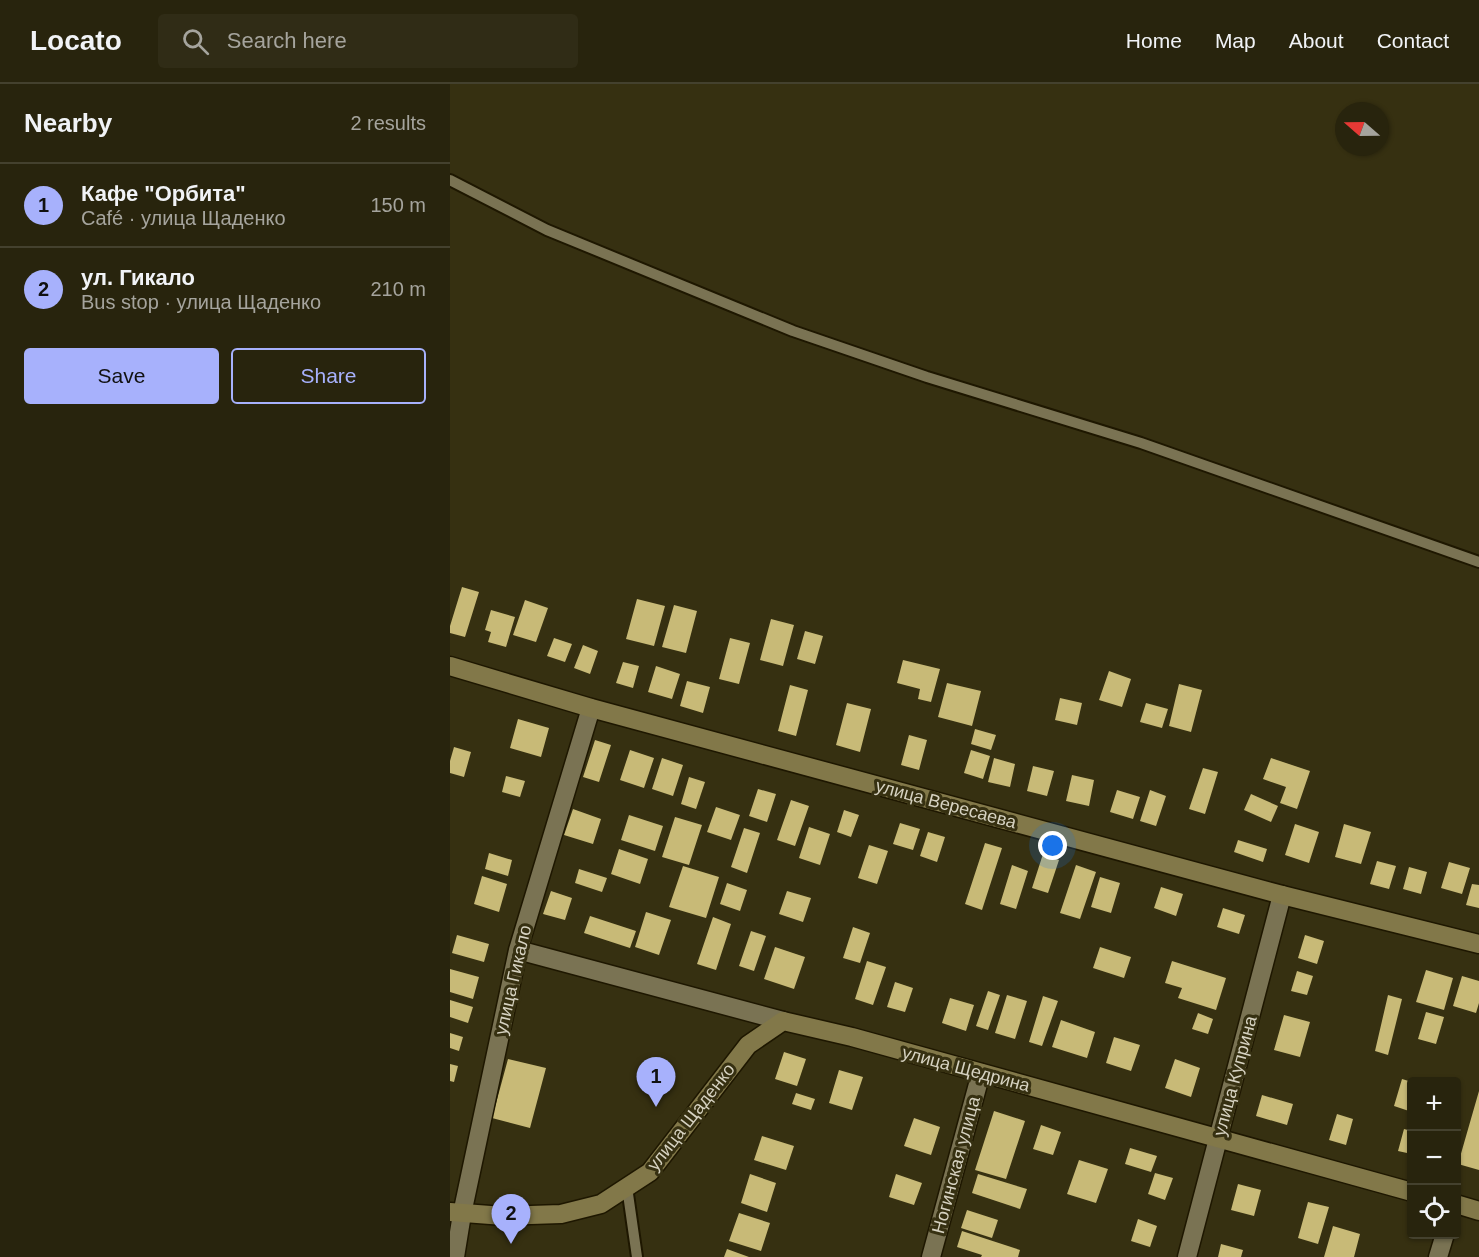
<!DOCTYPE html>
<meta charset="utf-8">
<style>
:root{--surface:#28240d;--page:#302c16;--text:#f1f3f6;--muted:#a5a49d;--line:#44412e;--accent:#a7b1fc}
body{margin:0;font-family:Helvetica,sans-serif;background:var(--page);color:var(--text)}
.controls{position:absolute;right:18px;bottom:18px;display:grid;overflow:hidden;border-radius:6px;box-shadow:0 2px 4px #0004}
.controls button{width:54px;height:54px;display:grid;place-items:center;padding:0;border:0;border-bottom:2px solid var(--line);background:var(--surface);color:var(--text);font:30px sans-serif}
.compass{position:absolute;left:885px;top:18px;width:54px;height:54px;border-radius:50%;background:var(--surface);box-shadow:0 2px 4px #0004;rotate:290deg}
.you{position:absolute;left:603px;top:762px;width:21px;height:21px;margin:-15px;border:4px solid #fff;border-radius:50%;background:#1a73e8;box-shadow:0 0 0 9px #1a73e833}
.badge{display:grid;place-items:center;width:39px;height:39px;border-radius:50%;background:var(--accent);color:#111;font-size:20px;font-weight:700}
.pin{position:absolute;translate:-50% -50px;filter:drop-shadow(0 2px 3px #0008)}
.pin::after{content:'';position:absolute;top:32px;width:21px;height:18px;background:inherit;clip-path:polygon(0 0,100% 0,50% 100%)}
.list{margin:0;padding:0;list-style:none}
h2{display:flex;justify-content:space-between;align-items:center;height:78px;margin:0;padding:0 24px;font-size:26px}
h2 small{font-size:20px;font-weight:400;color:var(--muted)}
.list li{display:grid;grid-template-columns:39px 1fr auto;gap:18px;align-items:center;box-sizing:border-box;height:84px;padding:0 24px;border-top:2px solid var(--line)}
.list b{display:block;font-size:22px;white-space:nowrap}
.list p{margin:0;font-size:20px;white-space:nowrap;color:var(--muted)}
.list em{font-size:20px;font-style:normal;color:var(--muted)}
.actions{display:flex;gap:12px;padding:18px 24px}
.actions a{flex:1;padding:14px 0;border:2px solid var(--accent);border-radius:6px;text-align:center;font-size:21px;color:var(--accent)}
.actions .main{background:var(--accent);color:#111}
.icon{flex:none;width:33px;height:33px;fill:none;stroke:currentColor;stroke-width:2;stroke-linecap:round;stroke-linejoin:round}
.map{position:relative;flex:none;width:1029px;height:1173px;overflow:hidden}
header{display:flex;align-items:center;gap:36px;box-sizing:border-box;height:84px;padding:0 30px;background:var(--surface);border-bottom:2px solid var(--line)}
header strong{font-size:28px}
nav{display:flex;gap:33px;margin-inline-start:auto;font-size:21px}
.search{width:420px;height:54px;background:var(--page);display:flex;align-items:center;gap:15px;box-sizing:border-box;padding:0 21px;border-radius:6px;color:var(--muted);font-size:22px}
main{display:flex}
aside{flex:1;background:var(--surface)}
.map>svg:first-child{display:block}
.building{fill:#c8ba77}
.lines{fill:none;stroke-linecap:round;stroke-linejoin:round}
.lane-casing{stroke:#1e1700;stroke-width:14}
.street-casing{stroke:#1e1700;stroke-width:21}
.secondary-casing{stroke:#1e1700;stroke-width:21}
.lane{stroke:#7a7353;stroke-width:10}
.street{stroke:#7a7353;stroke-width:18}
.secondary{stroke:#827849;stroke-width:18}
.labels{text-anchor:middle;stroke-width:6;stroke-linejoin:round;paint-order:stroke}
.street-label{font-size:18px;fill:#d6d2c1;stroke:#363011}
</style>
<header>
<strong>Locato</strong>
<div class="search"><svg class="icon" aria-label="search" viewBox="0 0 24 24"><circle cx="10" cy="10" r="6"/><path d="M15 15l6 6"/></svg>Search here</div>
<nav><a>Home</a><a>Map</a><a>About</a><a>Contact</a></nav>
</header>
<main>
<aside>
<h2>Nearby<small>2 results</small></h2>
<ul class="list">
<li><span class="badge">1</span><div><b>Кафе &quot;Орбита&quot;</b><p>Café · улица Щаденко</p></div><em>150 m</em></li>
<li><span class="badge">2</span><div><b>ул. Гикало</b><p>Bus stop · улица Щаденко</p></div><em>210 m</em></li>
</ul>
<div class="actions"><a class="main">Save</a><a>Share</a></div>
</aside>
<div class="map">
<svg width="1029" height="1173" viewBox="0 0 1029 1173">
<rect width="100%" height="100%" fill="#363011"/>
<path class="building" d="M12 503 29 508 15 553 0 549V542Z
M187 515 215 522 204 562 176 555Z
M75 516 98 524 86 558 63 551Z
M224 521 247 527 236 569 212 563Z
M41 526 65 533 56 563 38 558 41 548 35 546Z
M321 535 344 541 333 582 310 576Z
M355 547 373 552 365 580 347 575Z
M104 554 122 560 115 578 97 572Z
M280 554 300 559 289 600 269 595Z
M133 561 148 567 140 590 124 584Z
M453 576 490 585 481 618 468 615 470 605 447 599Z
M173 578 189 582 183 604 166 599Z
M206 582 230 590 222 615 198 608Z
M659 587 681 595 672 623 649 616Z
M237 597 260 603 253 629 230 622Z
M497 599 531 607 522 642 488 633Z
M729 600 752 606 741 648 719 642Z
M340 601 358 606 346 652 328 647Z
M610 614 632 619 627 641 605 636Z
M397 619 421 625 410 668 386 661Z
M696 619 718 625 712 644 690 638Z
M68 635 99 644 91 673 60 664Z
M525 645 546 651 541 666 521 660Z
M459 651 477 656 469 686 451 681Z
M145 656 161 661 149 698 133 693Z
M4 663 21 668 14 693 0 689V677Z
M180 666 204 674 194 704 170 696Z
M521 666 540 672 533 695 514 689Z
M212 674 233 681 223 712 202 705Z
M544 674 565 680 560 703 538 698Z
M821 674 860 687 847 725 830 719 836 703 813 695Z
M583 682 604 687 597 712 577 707Z
M753 684 768 688 755 730 739 725Z
M622 691 644 696 639 722 616 717Z
M56 692 75 697 70 713 52 708Z
M239 693 255 698 246 725 231 720Z
M308 705 326 710 317 738 299 732Z
M667 706 690 713 683 735 660 728Z
M700 706 716 712 706 742 690 737Z
M801 710 828 722 821 738 794 726Z
M341 716 359 722 345 762 327 756Z
M266 723 290 731 281 756 257 748Z
M123 725 151 735 143 760 114 751Z
M394 726 409 731 401 753 387 748Z
M179 731 213 742 205 767 171 756Z
M225 733 252 741 239 781 212 773Z
M450 739 470 745 463 766 443 760Z
M845 740 869 748 859 779 835 771Z
M894 740 921 748 911 780 885 773Z
M359 743 380 750 370 781 349 774Z
M294 744 310 749 297 789 281 783Z
M478 748 495 753 487 778 470 772Z
M788 756 817 765 813 778 784 768Z
M535 759 552 764 532 826 515 820Z
M419 761 438 767 427 800 408 794Z
M169 765 198 775 190 800 161 790Z
M39 769 62 776 58 792 35 785Z
M593 770 609 776 598 809 582 804Z
M927 777 946 782 939 805 920 800Z
M999 778 1020 784 1012 810 991 804Z
M562 781 578 787 566 825 550 820Z
M626 781 646 788 630 835 610 829Z
M233 782 269 793 256 834 219 823Z
M959 783 977 788 971 810 953 805Z
M129 785 157 794 152 808 125 799Z
M32 792 57 800 49 828 24 820Z
M650 793 670 799 661 829 641 823Z
M277 799 297 806 290 827 270 820Z
M1022 800 1029 801V824L1016 821Z
M711 803 733 810 726 832 704 824Z
M101 807 122 814 115 836 93 830Z
M337 807 361 814 353 838 329 830Z
M773 824 795 831 789 850 767 843Z
M196 828 221 836 209 871 185 863Z
M140 832 186 847 180 864 134 849Z
M263 833 281 840 266 886 247 880Z
M403 843 420 849 410 879 393 874Z
M301 847 316 852 304 887 289 882Z
M7 851 39 860 34 878 2 869Z
M855 851 874 857 867 880 848 874Z
M325 863 355 873 344 905 314 895Z
M650 863 681 873 674 894 643 884Z
M417 877 436 883 423 921 405 915Z
M722 877 776 894 766 926 728 914 732 904 715 899Z
M0 885 29 893 23 915 0 908Z
M976 886 1003 894 994 926 966 918Z
M847 887 863 892 857 911 841 907Z
M1012 892 1029 897V919L1026 929 1003 922Z
M445 898 463 904 455 928 437 923Z
M538 907 550 911 538 946 526 942Z
M557 911 577 917 565 955 545 949Z
M938 911 952 915 938 971 925 967Z
M593 912 608 917 592 962 579 958Z
M500 914 524 921 516 947 492 939Z
M0 916 23 923 18 939 0 933Z
M976 928 994 933 986 960 968 955Z
M748 929 763 935 758 950 742 945Z
M834 931 860 938 850 973 824 966Z
M611 936 645 948 637 974 602 963Z
M0 949 13 953 9 967 0 964Z
M664 953 690 961 681 987 656 979Z
M334 968 356 975 347 1002 325 995Z
M58 975 96 984 80 1044 42 1034Z
M725 975 750 984 741 1013 715 1004Z
M0 980 8 982 4 998 0 997Z
M389 986 413 993 402 1026 379 1019Z
M952 995 962 998V1028L944 1022Z
M1029 1007V1086L1008 1080Z
M346 1009 365 1015 361 1026 342 1020Z
M812 1011 843 1020 837 1041 806 1032Z
M544 1027 575 1037 556 1095 525 1086Z
M887 1030 903 1035 896 1061 879 1056Z
M464 1034 490 1043 481 1071 454 1062Z
M591 1041 611 1048 603 1071 583 1065Z
M954 1045 962 1047 957 1069 948 1067Z
M312 1052 344 1062 336 1086 304 1076Z
M680 1064 707 1072 701 1088 675 1080Z
M629 1076 658 1085 646 1119 617 1110Z
M705 1089 723 1094 715 1116 698 1110Z
M300 1090 326 1099 317 1128 291 1119Z
M446 1090 472 1099 464 1121 439 1113Z
M528 1090 577 1105 570 1125 522 1109Z
M788 1100 811 1106 804 1132 781 1126Z
M858 1118 879 1123 868 1160 848 1154Z
M517 1126 548 1136 542 1154 511 1144Z
M289 1129 320 1139 311 1167 279 1157Z
M688 1135 707 1142 700 1163 681 1157Z
M883 1142 910 1150 904 1173H874Z
M512 1147 570 1166 568 1173H531L532 1171 507 1163Z
M771 1160 793 1166 791 1173H768Z
M277 1165 299 1173H274Z"/>
<g class="lines">
<defs>
<path id="lane" d="M0 96 97 146 343 247 477 293 691 359 1029 478
M177 1103 187 1173"/>
<path id="street" d="M68 866 333 937
M5 1173 12 1130 68 866 141 624
M481 1173 531 989
M737 1173 832 811
M988 1173 995 1150"/>
<path id="secondary" d="M0 582 141 624 832 811 1029 860
M1006 1120 1029 1127
M0 1128 54 1132 111 1130 151 1120 200 1088 298 961 333 937 402 953 962 1108"/>
</defs>
<use href="#lane" class="lane-casing"/>
<use href="#street" class="street-casing"/>
<use href="#secondary" class="secondary-casing"/>
<use href="#lane" class="lane"/>
<use href="#street" class="street"/>
<use href="#secondary" class="secondary"/>
</g>
<g class="labels">
<g class="street-label">
<text transform="translate(496 720) rotate(15)" y="6">улица Вересаева</text>
<text transform="translate(63 896) rotate(-77)" y="6">улица Гикало</text>
<text transform="translate(516 985) rotate(15)" y="6">улица Щедрина</text>
<text transform="translate(785 992) rotate(-75)" y="6">улица Куприна</text>
<text transform="translate(241 1033) rotate(-52)" y="6">улица Щаденко</text>
<text transform="translate(506 1081) rotate(-75)" y="6">Ногинская улица</text>
</g>
</g>
</svg>
<div class="controls">
<button>+</button>
<button>−</button>
<button><svg class="icon" aria-label="locate" viewBox="0 0 24 24"><circle cx="12" cy="12" r="6"/><path d="M12 2v4M12 18v4M2 12h4M18 12h4"/></svg></button>
</div>
<svg class="compass" viewBox="-18 -18 36 36"><path d="M0-13l5 13h-10z" fill="#e53935"/><path d="M0 13l5-13h-10z" fill="#a5a49d"/></svg>
<div class="you"></div>
<div class="pin badge" style="left:206px;top:1023px">1</div>
<div class="pin badge" style="left:61px;top:1160px">2</div>
</div>
</main>
